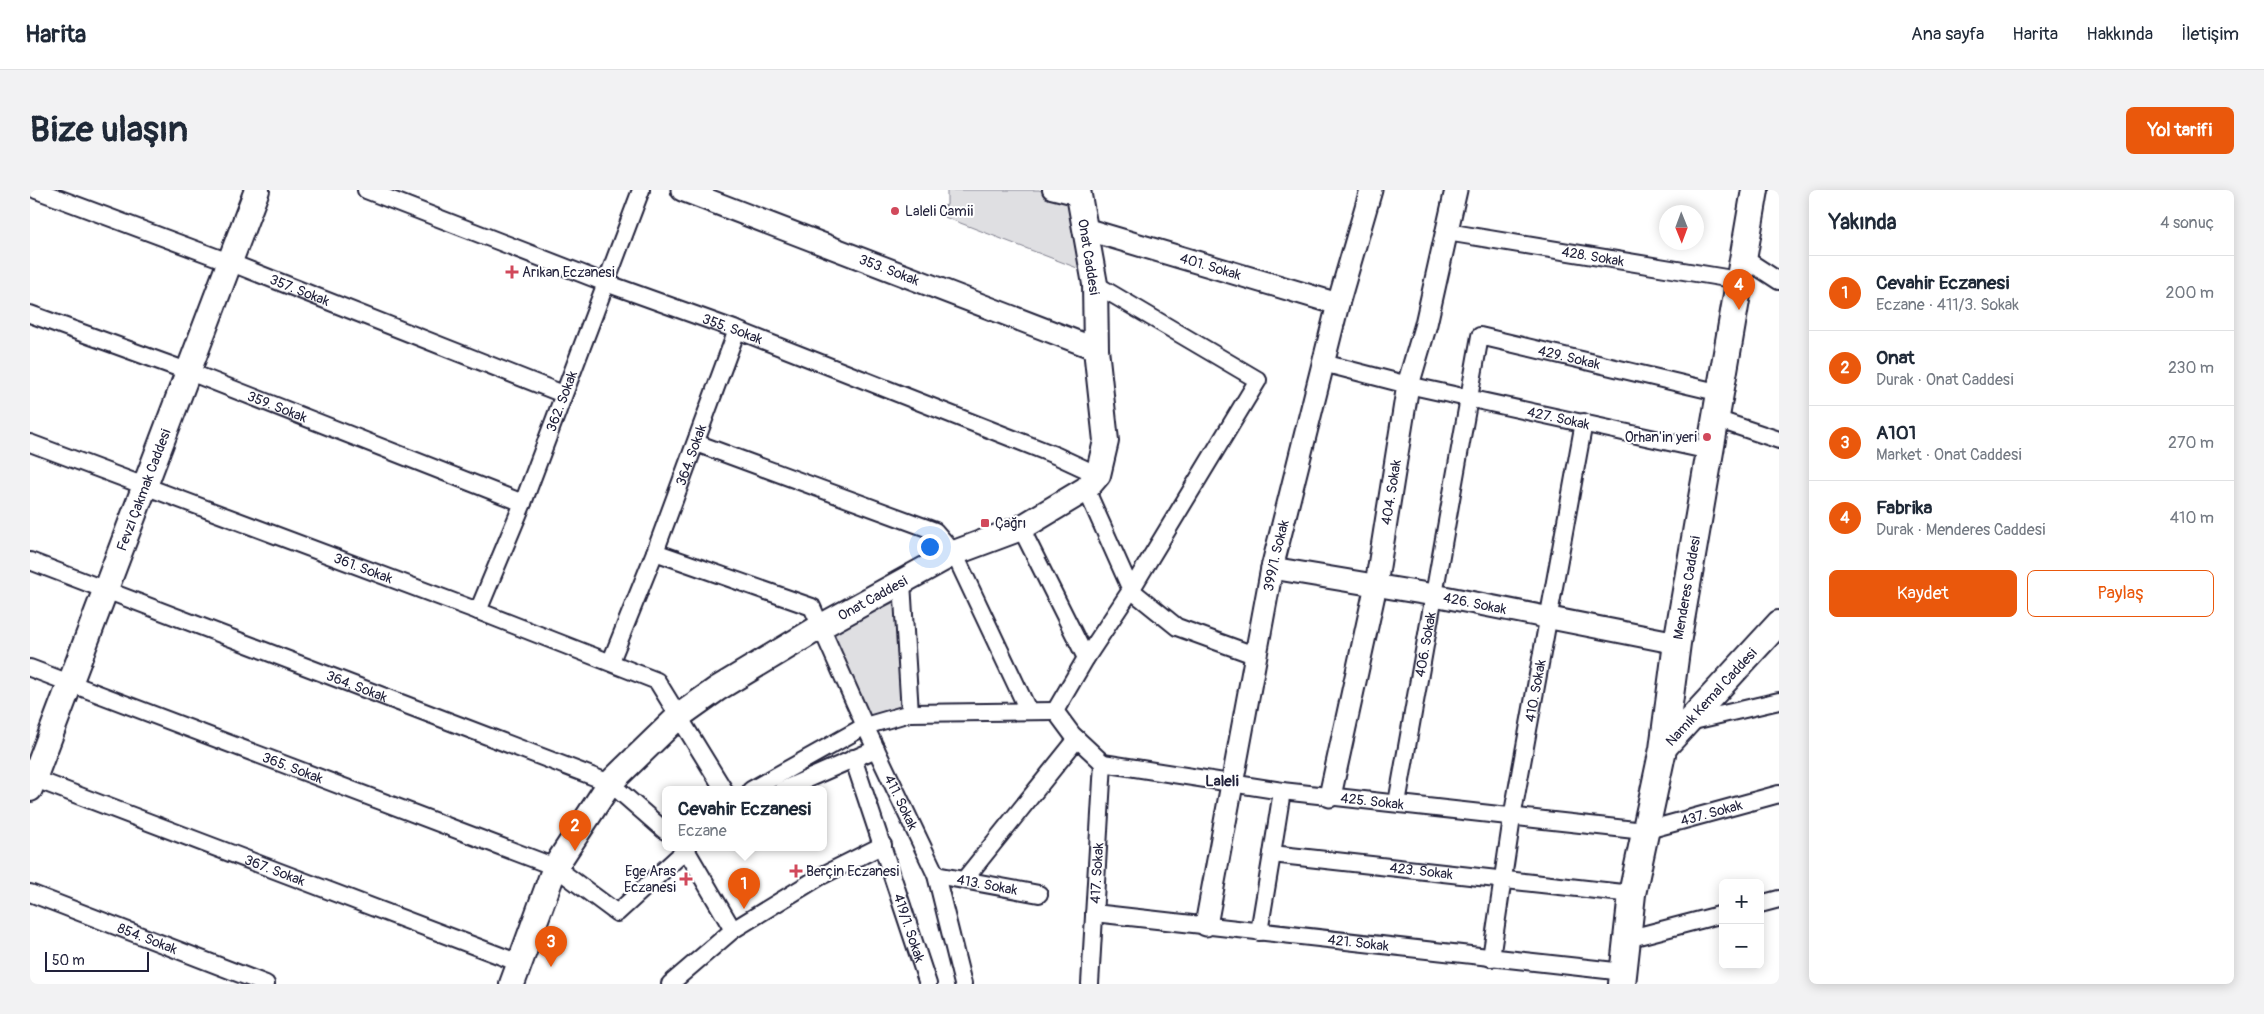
<!DOCTYPE html>
<html lang="tr">
<meta charset="utf-8">
<style>
:root{--surface:#fff;--page:#f2f2f3;--text:#1f2937;--muted:#747a83;--line:#e0e1e3;--accent:#ea580c}
body{margin:0;font-family:Pangolin,sans-serif;background:var(--page);color:var(--text)}
.controls{position:absolute;right:15px;bottom:15px;display:grid;overflow:hidden;border-radius:8px;box-shadow:0 2px 12px #0003}
.controls button{width:45px;height:45px;display:grid;place-items:center;padding:0;border:0;border-bottom:1px solid var(--line);background:var(--surface);color:var(--text);font:25px sans-serif}
.compass{position:absolute;left:1629px;top:15px;width:45px;height:45px;border-radius:50%;background:var(--surface);box-shadow:0 2px 12px #0003;rotate:179deg}
.scale{position:absolute;left:15px;bottom:12px;width:104px;box-sizing:border-box;padding-left:5px;border:2px solid #22223b;border-top:0;font-size:14px;line-height:18px;white-space:nowrap;color:#22223b;-webkit-text-stroke:4px #fff;paint-order:stroke}
.you{position:absolute;left:899px;top:356px;width:18px;height:18px;margin:-12px;border:4px solid #fff;border-radius:50%;background:#1a73e8;box-shadow:0 0 0 8px #1a73e833}
.badge{display:grid;place-items:center;width:32px;height:32px;border-radius:50%;background:var(--accent);color:#fff;font-size:16px;font-weight:700}
.pin{position:absolute;translate:-50% -41px;filter:drop-shadow(0 1px 2px #0008)}
.pin::after{content:'';position:absolute;top:26px;width:18px;height:15px;background:inherit;clip-path:polygon(0 0,100% 0,50% 100%)}
.popup{position:absolute;left:632px;top:596px;width:165px;height:65px;box-sizing:border-box;display:grid;place-content:center;border-radius:8px;background:var(--surface);filter:drop-shadow(0 1px 4px #0005);font-size:16px;white-space:nowrap;color:var(--muted)}
.popup b{font-size:19px;color:var(--text)}
.popup::after{content:'';position:absolute;left:50%;top:100%;margin-left:-10px;border:10px solid transparent;border-top-color:var(--surface)}
.list{margin:0;padding:0;list-style:none}
h2{display:flex;justify-content:space-between;align-items:center;height:65px;margin:0;padding:0 20px;font-size:21px}
h2 small{font-size:16px;font-weight:400;color:var(--muted)}
.list li{display:grid;grid-template-columns:32px 1fr auto;gap:15px;align-items:center;box-sizing:border-box;height:75px;padding:0 20px;border-top:1px solid var(--line)}
.list b{display:block;font-size:19px;white-space:nowrap}
.list p{margin:0;font-size:16px;white-space:nowrap;color:var(--muted)}
.list em{font-size:16px;font-style:normal;color:var(--muted)}
.actions{display:flex;gap:10px;padding:15px 20px}
.actions a{flex:1;padding:11px 0;border:1px solid var(--accent);border-radius:8px;text-align:center;font-size:18px;color:var(--accent)}
.actions .main{background:var(--accent);color:#fff}
.map{position:relative;flex:none;width:1749px;height:794px;overflow:hidden;border-radius:8px}
header{display:flex;align-items:center;gap:30px;box-sizing:border-box;height:70px;padding:0 25px;background:var(--surface);border-bottom:1px solid var(--line)}
header strong{font-size:24px}
nav{display:flex;gap:28px;margin-inline-start:auto;font-size:18px}
.intro{display:flex;align-items:center;justify-content:space-between;box-sizing:border-box;height:120px;padding:0 30px}
h1{margin:0;font-size:35px}
.button{padding:12px 22px;border-radius:8px;background:var(--accent);color:#fff;font-size:18px;font-weight:700}
main{display:flex;gap:30px;padding:0 30px}
aside{flex:1;background:var(--surface);border-radius:8px;box-shadow:0 2px 12px #0003}
.map>svg:first-child{display:block}
.green{fill:#dfdfe2;stroke:#80808e}
.lines{fill:none;stroke-linecap:round;stroke-linejoin:round}
.minor-casing{stroke:#22223b;stroke-width:20}
.tertiary-casing{stroke:#22223b;stroke-width:25}
.secondary-casing{stroke:#22223b;stroke-width:28}
.primary-casing{stroke:#22223b;stroke-width:30}
.minor{stroke:#fff;stroke-width:16}
.tertiary{stroke:#fff;stroke-width:21}
.secondary{stroke:#fff;stroke-width:24}
.primary{stroke:#fff;stroke-width:26}
.poi-dot{fill:#d1495b;stroke:#fff;stroke-width:2}
.labels{text-anchor:middle;stroke-width:4;stroke-linejoin:round;paint-order:stroke}
.poi-label{font-size:14px;fill:#22223b;stroke:#fff;text-anchor:start}
.street-label{font-size:14px;fill:#22223b;stroke:#fff}
.neighbourhood-label{font-size:15px;font-weight:bold;fill:#22223b;stroke:#fff}
</style>
<header>
<strong>Harita</strong>
<nav><a>Ana sayfa</a><a>Harita</a><a>Hakkında</a><a>İletişim</a></nav>
</header>
<div class="intro"><h1>Bize ulaşın</h1><a class="button">Yol tarifi</a></div>
<main>
<div class="map">
<svg width="1749" height="794" viewBox="0 0 1749 794">
<rect width="100%" height="100%" fill="#fff"/>
<filter id="ink" filterUnits="userSpaceOnUse"><feTurbulence type="fractalNoise" baseFrequency=".02" numOctaves="2"/><feDisplacementMap in="SourceGraphic" scale="10" xChannelSelector="R" yChannelSelector="G"/><feConvolveMatrix kernelMatrix="1 2 1 2 8 2 1 2 1" color-interpolation-filters="sRGB"/></filter>
<g filter="url(#ink)">
<path class="green" d="M917 0H1009L1041 12 1055 81 907 24 908 18 917 15Z
M867 411 877 522 839 531 802 441Z"/>
<g class="lines">
<defs>
<g id="minor">
<path id="s1" d="M6 0 199 72 533 204"/>
<path id="s2" d="M336 0 576 93 707 140 1027 266 1068 285"/>
<path d="M1021 0 1049 7"/>
<path id="s3" d="M1417 42 1708 90"/>
<path d="M1712 67 1749 91"/>
<path id="s4" d="M0 124 157 181 493 313"/>
<path id="s5" d="M1293 173 1378 195 1680 261"/>
<path d="M1686 229 1749 250"/>
<path id="s6" d="M0 253 448 421 627 491 694 600"/>
<path d="M666 253 905 341 924 363 998 520"/>
<path d="M1056 299 1101 400 1147 437 1224 465"/>
<path d="M991 338 1056 468"/>
<path id="s7" d="M625 362 782 417 835 536 906 685 933 794"/>
<path id="s8" d="M0 371 580 593 635 641"/>
<path id="s9" d="M448 421 493 313 611 0"/>
<path id="s10" d="M581 471 625 362 707 140"/>
<path id="s11" d="M0 478 525 677 587 723 658 658"/>
<path d="M1025 521 1056 468 1101 400 1228 190 1065 94"/>
<path d="M1025 521 1042 544 1073 573"/>
<path d="M880 523 1025 521"/>
<path d="M1659 532 1749 511"/>
<path id="s12" d="M823 568 898 794"/>
<path id="s13" d="M1073 573 1252 601 1614 641 1749 604"/>
<path id="s14" d="M0 587 492 774"/>
<path d="M721 600 835 536 880 523 872 392"/>
<path d="M752 600 846 559"/>
<path id="s15" d="M1252 601 1242 664 1602 704"/>
<path id="s16" d="M1367 613 1450 146 1691 203"/>
<path d="M655 658 703 740"/>
<path id="s17" d="M906 685 1009 704"/>
<path d="M934 690 1047 549"/>
<path id="s18" d="M0 703 236 794"/>
<path d="M1730 714 1749 709"/>
<path id="s19" d="M1064 723 1594 782"/>
<path d="M1229 742 1242 664"/>
<path d="M1597 749 1693 724"/>
<path id="s20" d="M1461 768 1482 628 1554 232"/>
<path d="M640 794 703 740 791 686 853 655"/>
<path id="s21" d="M1060 794 1073 573"/>
</g>
<g id="tertiary">
<path id="s22" d="M652 0 1066 159"/>
<path id="s23" d="M1055 39 1308 114"/>
<path id="s24" d="M1242 378 1404 405 1647 453"/>
<path id="s25" d="M1300 606 1346 395 1378 195 1396 134 1426 0"/>
<path id="s26" d="M1176 735 1242 378 1308 114 1341 0"/>
</g>
<g id="secondary">
<path id="s27" d="M1633 559 1749 433"/>
<path id="s28" d="M0 599 227 0"/>
<path id="s29" d="M482 794 525 677 580 593 649 526 687 499 790 437 924 363 991 338 1056 299 1068 285 1076 251 1066 159 1065 94 1048 0"/>
</g>
<g id="primary">
<path id="s30" d="M1592 794 1602 704 1633 559 1647 453 1725 0"/>
</g>
</defs>
<use href="#minor" class="minor-casing"/>
<use href="#tertiary" class="tertiary-casing"/>
<use href="#secondary" class="secondary-casing"/>
<use href="#primary" class="primary-casing"/>
<use href="#minor" class="minor"/>
<use href="#tertiary" class="tertiary"/>
<use href="#secondary" class="secondary"/>
<use href="#primary" class="primary"/>
</g>
</g>
<g class="poi-dot">
<circle cx="865" cy="21" r="5"/>
<path d="M479.5 74.5h5v5h5v5h-5v5h-5v-5h-5v-5h5z"/>
<circle cx="1677" cy="247" r="5"/>
<rect x="950" y="328" width="10" height="10" rx="2.5"/>
<path d="M763.5 673.5h5v5h5v5h-5v5h-5v-5h-5v-5h5z"/>
<path d="M653.5 681.5h5v5h5v5h-5v5h-5v-5h-5v-5h5z"/>
</g>
<g class="labels">
<g class="poi-label">
<text x="875" y="26">Laleli Camii</text>
<text x="492" y="87">Arıkan Eczanesi</text>
<text x="1667" y="252" text-anchor="end">Orhan'in yeri</text>
<text x="965" y="338">Çağrı</text>
<text x="646" y="686" text-anchor="end">Ege Aras<tspan x="646" dy="16">Eczanesi</tspan></text>
<text x="776" y="686">Berçin Eczanesi</text>
</g>
<g class="street-label">
<text dy="5" stroke="none"><textPath href="#s3" startOffset="148">428. Sokak</textPath></text>
<text transform="translate(1059 67) rotate(81)" y="5">Onat Caddesi</text>
<text dy="5" stroke="none"><textPath href="#s23" startOffset="131">401. Sokak</textPath></text>
<text dy="5" stroke="none"><textPath href="#s22" startOffset="222">353. Sokak</textPath></text>
<text dy="5" stroke="none"><textPath href="#s1" startOffset="282">357. Sokak</textPath></text>
<text dy="5" stroke="none"><textPath href="#s2" startOffset="392">355. Sokak</textPath></text>
<text dy="5" stroke="none"><textPath href="#s16" startOffset="566">429. Sokak</textPath></text>
<text dy="5" stroke="none"><textPath href="#s9" startOffset="226">362. Sokak</textPath></text>
<text dy="5" stroke="none"><textPath href="#s4" startOffset="264">359. Sokak</textPath></text>
<text dy="5" stroke="none"><textPath href="#s5" startOffset="242">427. Sokak</textPath></text>
<text dy="5" stroke="none"><textPath href="#s10" startOffset="221">364. Sokak</textPath></text>
<text dy="5" stroke="none"><textPath href="#s28" startOffset="320">Fevzi Çakmak Caddesi</textPath></text>
<text dy="5" stroke="none"><textPath href="#s25" startOffset="310">404. Sokak</textPath></text>
<text dy="5" stroke="none"><textPath href="#s26" startOffset="376">399/1. Sokak</textPath></text>
<text dy="5" stroke="none"><textPath href="#s6" startOffset="356">361. Sokak</textPath></text>
<text dy="5" stroke="none"><textPath href="#s30" startOffset="402">Menderes Caddesi</textPath></text>
<text dy="5" stroke="none"><textPath href="#s29" startOffset="548">Onat Caddesi</textPath></text>
<text dy="5" stroke="none"><textPath href="#s24" startOffset="206">426. Sokak</textPath></text>
<text dy="5" stroke="none"><textPath href="#s16" startOffset="161">406. Sokak</textPath></text>
<text dy="5" stroke="none"><textPath href="#s8" startOffset="350">364. Sokak</textPath></text>
<text dy="5" stroke="none"><textPath href="#s20" startOffset="271">410. Sokak</textPath></text>
<text dy="5" stroke="none"><textPath href="#s27" startOffset="71">Namık Kemal Caddesi</textPath></text>
<text dy="5" stroke="none"><textPath href="#s11" startOffset="281">365. Sokak</textPath></text>
<text dy="5" stroke="none"><textPath href="#s13" startOffset="272">425. Sokak</textPath></text>
<text dy="5" stroke="none"><textPath href="#s7" startOffset="381">411. Sokak</textPath></text>
<text dy="5" stroke="none"><textPath href="#s13" startOffset="615">437. Sokak</textPath></text>
<text dy="5" stroke="none"><textPath href="#s14" startOffset="262">367. Sokak</textPath></text>
<text dy="5" stroke="none"><textPath href="#s15" startOffset="214">423. Sokak</textPath></text>
<text dy="5" stroke="none"><textPath href="#s21" startOffset="111">417. Sokak</textPath></text>
<text dy="5" stroke="none"><textPath href="#s17" startOffset="52">413. Sokak</textPath></text>
<text dy="5" stroke="none"><textPath href="#s12" startOffset="179">419/1. Sokak</textPath></text>
<text dy="5" stroke="none"><textPath href="#s18" startOffset="126">854. Sokak</textPath></text>
<text dy="5" stroke="none"><textPath href="#s19" startOffset="266">421. Sokak</textPath></text>
</g>
<g class="neighbourhood-label">
<text x="1192" y="596">Laleli</text>
</g>
</g>
</svg>
<div class="controls">
<button>+</button>
<button>−</button>
</div>
<svg class="compass" viewBox="-18 -18 36 36"><path d="M0-13l5 13h-10z" fill="#e53935"/><path d="M0 13l5-13h-10z" fill="#747a83"/></svg>
<div class="scale">50 m</div>
<div class="you"></div>
<div class="pin badge" style="left:714px;top:719px">1</div>
<div class="popup"><b>Cevahir Eczanesi</b>Eczane</div>
<div class="pin badge" style="left:545px;top:661px">2</div>
<div class="pin badge" style="left:521px;top:777px">3</div>
<div class="pin badge" style="left:1709px;top:120px">4</div>
</div>
<aside>
<h2>Yakında<small>4 sonuç</small></h2>
<ul class="list">
<li><span class="badge">1</span><div><b>Cevahir Eczanesi</b><p>Eczane · 411/3. Sokak</p></div><em>200 m</em></li>
<li><span class="badge">2</span><div><b>Onat</b><p>Durak · Onat Caddesi</p></div><em>230 m</em></li>
<li><span class="badge">3</span><div><b>A101</b><p>Market · Onat Caddesi</p></div><em>270 m</em></li>
<li><span class="badge">4</span><div><b>Fabrika</b><p>Durak · Menderes Caddesi</p></div><em>410 m</em></li>
</ul>
<div class="actions"><a class="main">Kaydet</a><a>Paylaş</a></div>
</aside>
</main>
